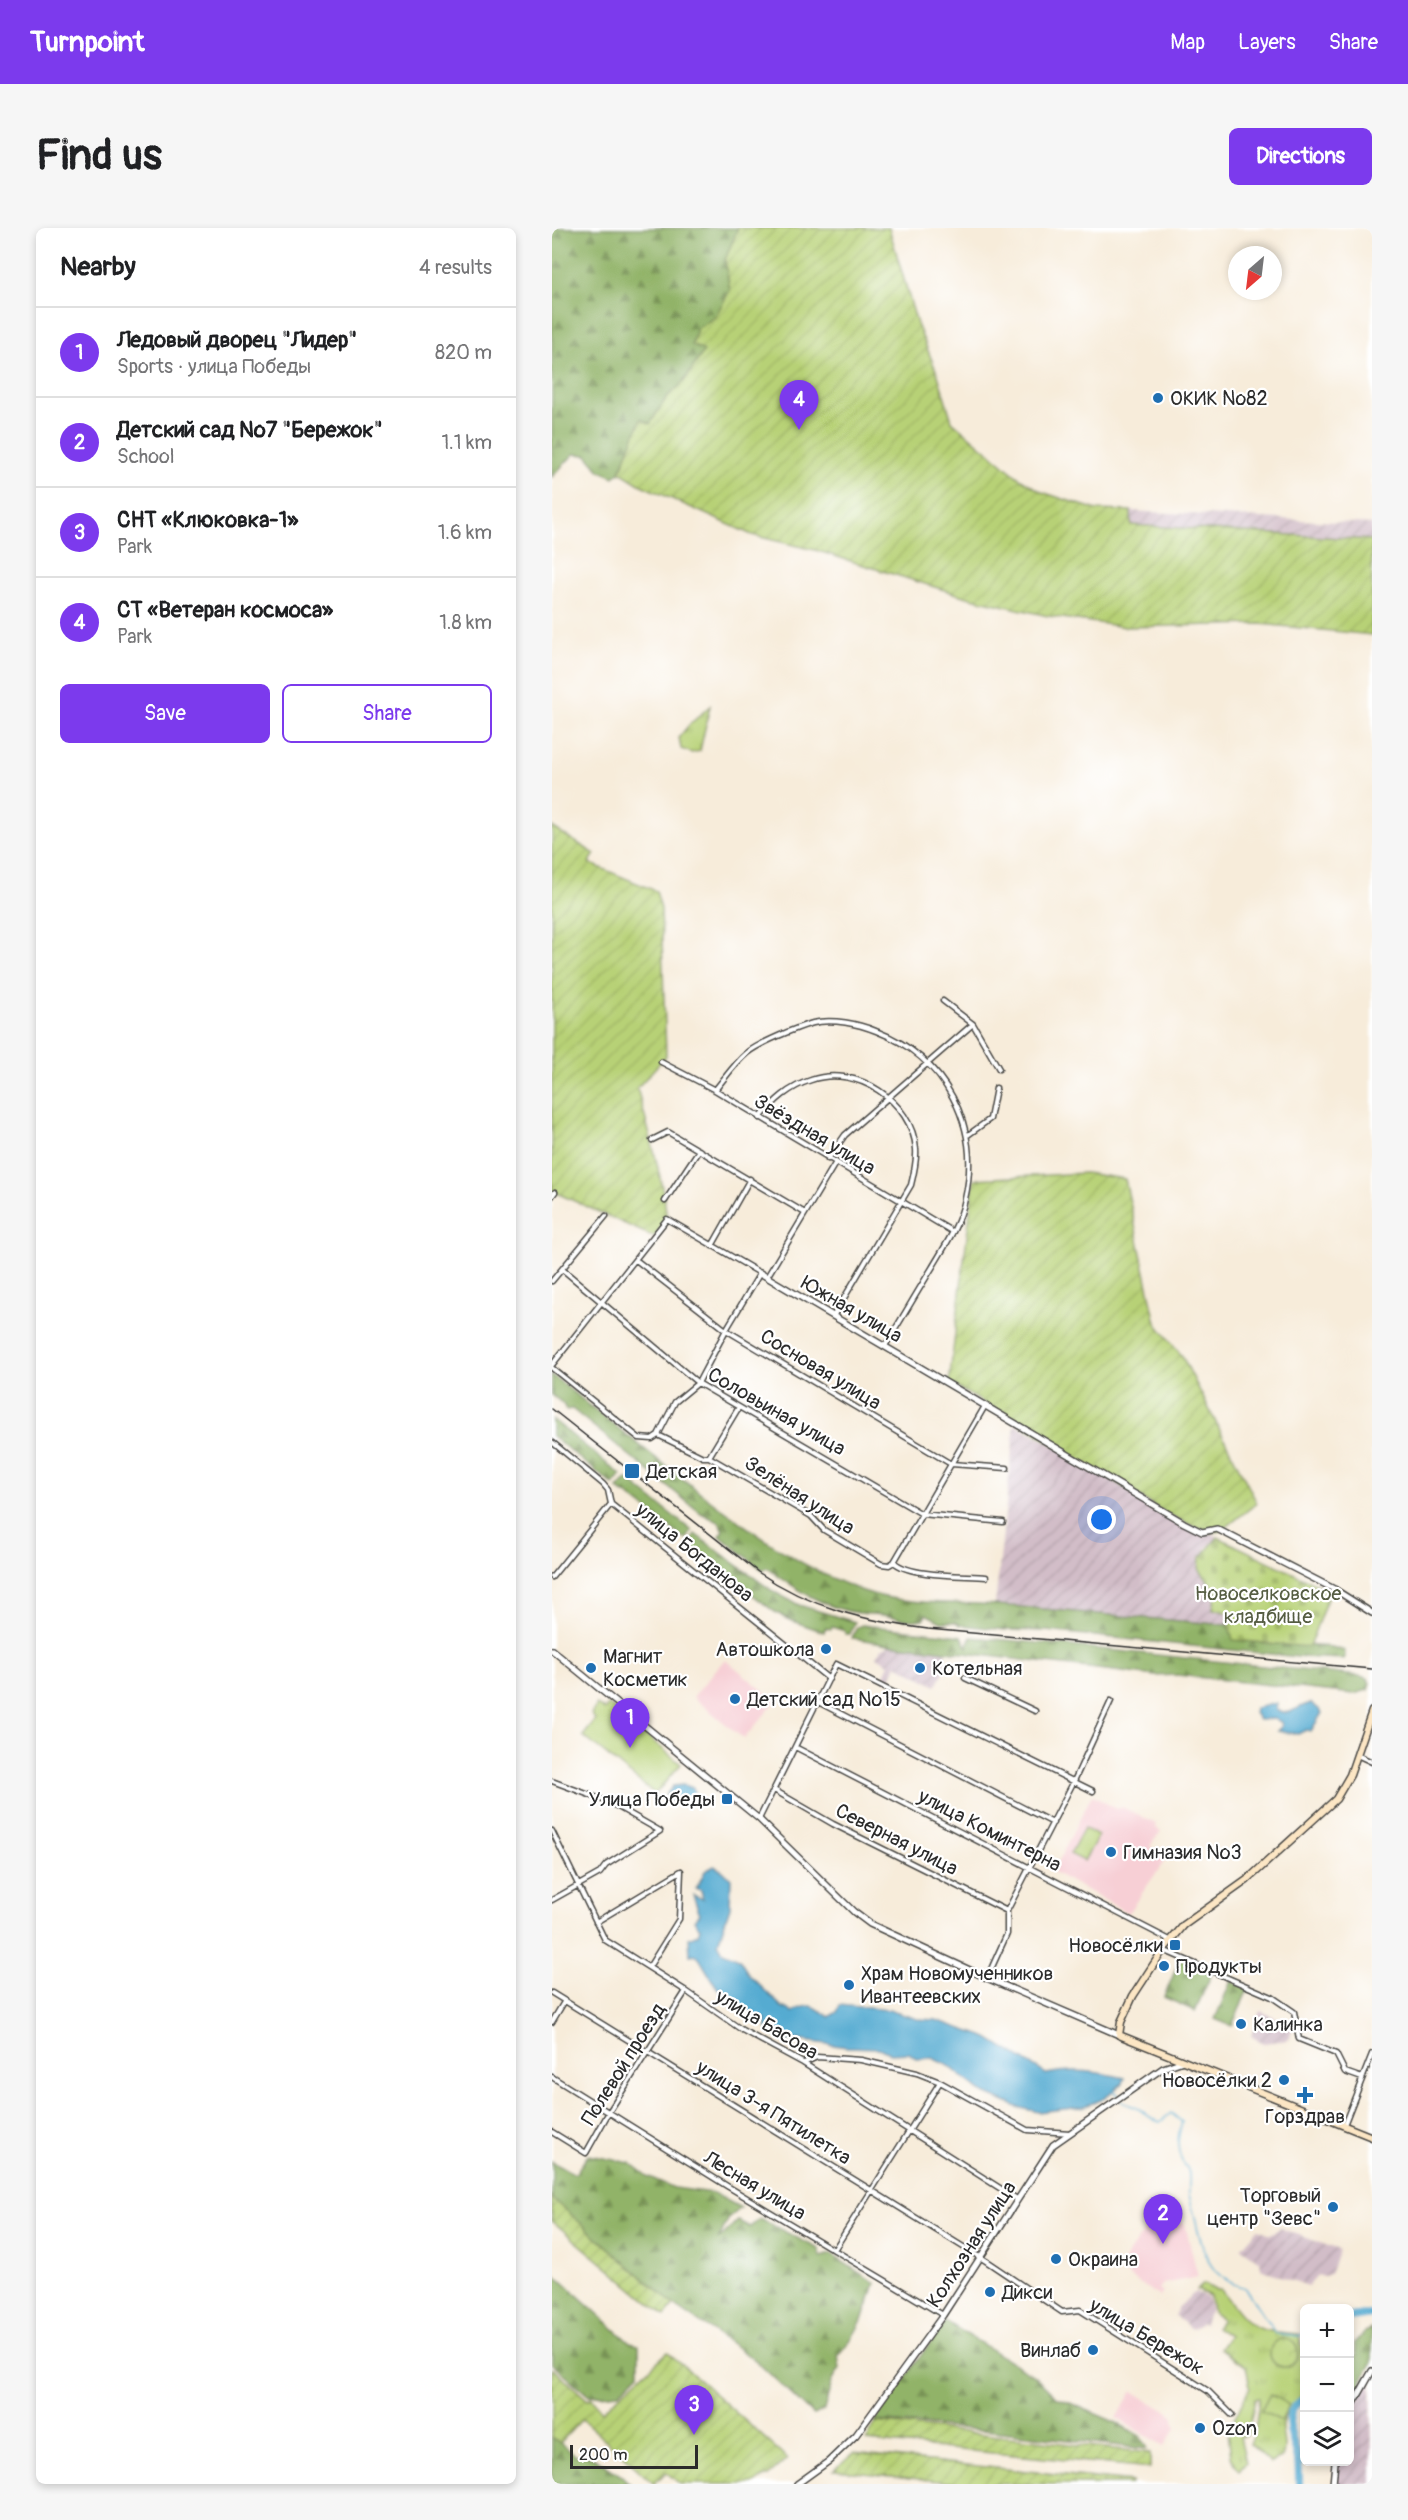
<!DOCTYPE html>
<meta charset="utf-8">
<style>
:root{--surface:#fff;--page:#f6f6f6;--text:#202124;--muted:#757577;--line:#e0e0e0;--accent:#7c3aed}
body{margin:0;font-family:Pangolin,sans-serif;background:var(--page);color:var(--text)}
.controls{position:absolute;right:18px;bottom:18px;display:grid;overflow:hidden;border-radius:9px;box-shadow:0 3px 9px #0003}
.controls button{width:54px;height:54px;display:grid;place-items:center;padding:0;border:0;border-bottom:2px solid var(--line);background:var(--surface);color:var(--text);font:30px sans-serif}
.compass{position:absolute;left:676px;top:18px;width:54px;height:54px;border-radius:50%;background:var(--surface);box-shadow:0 3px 9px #0003;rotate:208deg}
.scale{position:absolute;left:18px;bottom:15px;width:128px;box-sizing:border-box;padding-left:6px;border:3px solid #2b2b2b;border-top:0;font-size:16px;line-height:21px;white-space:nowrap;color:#2b2b2b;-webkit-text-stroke:4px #fff;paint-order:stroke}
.you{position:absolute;left:550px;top:1292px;width:21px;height:21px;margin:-15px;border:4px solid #fff;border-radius:50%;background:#1a73e8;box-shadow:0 0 0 9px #1a73e833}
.badge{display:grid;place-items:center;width:39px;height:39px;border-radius:50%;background:var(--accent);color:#fff;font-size:20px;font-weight:700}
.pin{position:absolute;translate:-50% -50px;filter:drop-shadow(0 2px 3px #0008)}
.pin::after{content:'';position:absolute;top:32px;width:21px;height:18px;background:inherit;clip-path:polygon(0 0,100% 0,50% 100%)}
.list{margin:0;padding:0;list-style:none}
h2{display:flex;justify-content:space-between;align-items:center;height:78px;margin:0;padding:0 24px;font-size:26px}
h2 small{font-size:20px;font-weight:400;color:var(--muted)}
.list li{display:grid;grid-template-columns:39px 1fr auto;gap:18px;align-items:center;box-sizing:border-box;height:90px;padding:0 24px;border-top:2px solid var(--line)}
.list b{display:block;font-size:22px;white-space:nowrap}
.list p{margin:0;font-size:20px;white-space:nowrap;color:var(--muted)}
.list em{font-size:20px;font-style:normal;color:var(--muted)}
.actions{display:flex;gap:12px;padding:18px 24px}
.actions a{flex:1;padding:14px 0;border:2px solid var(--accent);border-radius:9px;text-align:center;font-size:21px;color:var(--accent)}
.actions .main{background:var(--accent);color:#fff}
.icon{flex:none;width:33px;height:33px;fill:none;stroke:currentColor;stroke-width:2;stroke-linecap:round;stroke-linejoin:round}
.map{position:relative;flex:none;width:820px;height:2256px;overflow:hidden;border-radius:9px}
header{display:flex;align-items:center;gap:36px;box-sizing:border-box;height:84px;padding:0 30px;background:var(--accent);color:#fff}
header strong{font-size:28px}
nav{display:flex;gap:33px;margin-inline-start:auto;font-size:21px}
.intro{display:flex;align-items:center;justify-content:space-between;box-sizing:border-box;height:144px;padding:0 36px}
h1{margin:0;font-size:42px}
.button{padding:15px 27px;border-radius:9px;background:var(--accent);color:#fff;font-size:21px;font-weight:700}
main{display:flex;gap:36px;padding:0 36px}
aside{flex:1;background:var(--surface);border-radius:9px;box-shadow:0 3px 9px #0003}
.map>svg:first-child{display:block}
.built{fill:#f7cfd5}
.industrial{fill:url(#industrial-furrows)}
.grass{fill:url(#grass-tufts);stroke:#717e50;stroke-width:1.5}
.forest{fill:url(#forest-firs);stroke:#5e6f49;stroke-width:1.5}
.cemetery{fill:url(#cemetery-stones);stroke:#717e50;stroke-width:1.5}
.park{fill:url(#park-crowns);stroke:#717e50;stroke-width:1.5}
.garden{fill:url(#garden-furrows);stroke:#717e50;stroke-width:1.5}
.pitch{fill:#b7d176;stroke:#717e50;stroke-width:1.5}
.water{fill:#54abd1;stroke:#406b7e;stroke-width:1.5}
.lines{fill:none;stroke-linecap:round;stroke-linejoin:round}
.stream{stroke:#54abd1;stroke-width:1.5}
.river{stroke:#54abd1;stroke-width:8}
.minor-casing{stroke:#4a4845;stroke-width:7}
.tertiary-casing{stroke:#4a4845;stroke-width:8}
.secondary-casing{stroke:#4a4845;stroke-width:9}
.minor{stroke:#fff;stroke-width:4}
.tertiary{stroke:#fff;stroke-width:5}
.secondary{stroke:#fce6c4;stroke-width:6}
.rail{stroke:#2b2b2b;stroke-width:1.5}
.poi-dot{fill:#1f6fb2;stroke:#fff;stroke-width:2}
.labels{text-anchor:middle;stroke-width:4.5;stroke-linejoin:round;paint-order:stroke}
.poi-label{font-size:20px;fill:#2b2b2b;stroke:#fff;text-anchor:start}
.street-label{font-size:20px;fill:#2b2b2b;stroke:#fff}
.park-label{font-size:20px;fill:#555d42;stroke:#fff}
</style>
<header>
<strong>Turnpoint</strong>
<nav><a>Map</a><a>Layers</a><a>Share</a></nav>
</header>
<div class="intro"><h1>Find us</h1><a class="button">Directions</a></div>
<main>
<aside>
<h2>Nearby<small>4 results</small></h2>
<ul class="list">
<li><span class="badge">1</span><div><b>Ледовый дворец &quot;Лидер&quot;</b><p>Sports · улица Победы</p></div><em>820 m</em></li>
<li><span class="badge">2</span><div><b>Детский сад №7 &quot;Бережок&quot;</b><p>School</p></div><em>1.1 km</em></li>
<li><span class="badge">3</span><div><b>СНТ «Клюковка-1»</b><p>Park</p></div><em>1.6 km</em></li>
<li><span class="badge">4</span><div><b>СТ «Ветеран космоса»</b><p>Park</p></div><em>1.8 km</em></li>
</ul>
<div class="actions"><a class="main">Save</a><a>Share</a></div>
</aside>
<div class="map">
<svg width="820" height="2256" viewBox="0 0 820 2256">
<defs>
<pattern id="industrial-furrows" width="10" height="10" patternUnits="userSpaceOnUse" patternTransform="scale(1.5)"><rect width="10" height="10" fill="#d2bdc8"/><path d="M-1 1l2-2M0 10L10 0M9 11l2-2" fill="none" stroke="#b4a3ac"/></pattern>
<pattern id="grass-tufts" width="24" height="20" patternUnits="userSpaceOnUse" patternTransform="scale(1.5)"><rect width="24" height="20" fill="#b7d176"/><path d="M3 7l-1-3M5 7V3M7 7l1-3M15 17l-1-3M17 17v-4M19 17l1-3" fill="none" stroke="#9eb466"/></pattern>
<pattern id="forest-firs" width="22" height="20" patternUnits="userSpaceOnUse" patternTransform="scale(1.5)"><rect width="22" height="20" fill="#91b367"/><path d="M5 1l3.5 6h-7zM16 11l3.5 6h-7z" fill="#779255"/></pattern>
<pattern id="cemetery-stones" width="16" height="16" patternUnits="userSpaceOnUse" patternTransform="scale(1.5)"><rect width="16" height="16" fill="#b7d176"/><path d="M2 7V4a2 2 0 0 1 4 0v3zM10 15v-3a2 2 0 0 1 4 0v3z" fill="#9eb466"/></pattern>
<pattern id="park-crowns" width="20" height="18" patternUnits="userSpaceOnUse" patternTransform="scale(1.5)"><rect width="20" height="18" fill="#b7d176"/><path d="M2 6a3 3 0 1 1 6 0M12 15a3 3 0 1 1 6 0" fill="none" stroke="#9eb466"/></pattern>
<pattern id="garden-furrows" width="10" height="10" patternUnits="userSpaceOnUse" patternTransform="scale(1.5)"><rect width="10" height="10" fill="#b7d176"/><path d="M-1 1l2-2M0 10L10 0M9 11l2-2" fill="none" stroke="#9eb466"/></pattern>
</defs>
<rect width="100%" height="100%" fill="#fff"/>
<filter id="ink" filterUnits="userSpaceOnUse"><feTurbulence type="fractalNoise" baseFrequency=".0167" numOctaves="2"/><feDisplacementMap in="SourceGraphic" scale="12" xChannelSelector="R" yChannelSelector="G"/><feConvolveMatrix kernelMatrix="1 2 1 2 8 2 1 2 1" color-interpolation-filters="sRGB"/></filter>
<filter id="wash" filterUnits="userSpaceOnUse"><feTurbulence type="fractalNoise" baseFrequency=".008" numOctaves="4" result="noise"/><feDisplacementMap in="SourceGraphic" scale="24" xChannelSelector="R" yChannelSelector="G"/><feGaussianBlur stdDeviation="1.35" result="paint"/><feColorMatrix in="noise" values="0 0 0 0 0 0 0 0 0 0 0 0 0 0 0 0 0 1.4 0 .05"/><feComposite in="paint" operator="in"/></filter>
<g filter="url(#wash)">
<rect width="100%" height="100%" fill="#f7ecda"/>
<path class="built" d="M173 1431 224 1473 192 1511 141 1469Z
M540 1567 564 1581 570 1579 604 1596 603 1599 609 1603 598 1618 614 1631 576 1685 501 1644Z
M624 1991 633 1996 646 2049 611 2056 607 2061 611 2064 608 2069 568 2042 570 2035 597 1996Z
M580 2163 621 2187 624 2200 612 2218 564 2190Z"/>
<path class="industrial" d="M579 283 820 296V312L578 297Z
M463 1196 666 1309 654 1320 647 1341 678 1385 676 1397 443 1377Z
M339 1416 393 1422V1442L384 1458 345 1437 336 1454 330 1451 337 1436 325 1429 329 1421Z
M708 1783 742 1797 736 1812 711 1815 699 1808Z
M728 2000 787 2022 778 2046 770 2049 766 2047 756 2058 709 2041 708 2033 689 2020 706 2001 719 2006Z
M643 2064 656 2069 658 2080 653 2096 649 2095 640 2101 623 2088 627 2079Z
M819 2146 820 2256H783L785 2234H798V2185Z"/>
<path class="grass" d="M158 478 148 523 140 525 129 521 127 509 137 497Z
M652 2056 663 2062H669C700 2101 697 2102 747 2106L752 2131V2165C744 2174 729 2187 730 2201 731 2212 734 2219 730 2230L718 2235 698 2216 703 2203 707 2170H703L696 2206 688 2209 694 2234 687 2242 679 2229 676 2204 698 2159 694 2138 668 2121 677 2108 664 2099 670 2091 660 2084 658 2068 645 2062Z"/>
<path class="forest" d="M0 0H186L173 32 178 62 163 89 145 101 140 116 152 123 130 156 115 169 98 196 89 191 68 244 62 249 48 243 35 227 22 226 0 249Z
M0 1147C51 1188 101 1229 153 1268 203 1306 252 1342 311 1363 354 1378 401 1374 446 1377 523 1384 599 1391 676 1397L682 1412 780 1419 793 1423 792 1431 746 1429 495 1403 454 1402 409 1397 404 1394H389L374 1386 371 1391C356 1394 345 1389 330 1387 322 1386 314 1386 307 1385 273 1381 242 1360 215 1340L211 1342 168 1308 171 1303 167 1294 149 1285 20 1181 14 1182 11 1176 0 1167Z
M0 1191 69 1247 61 1257 0 1208Z
M75 1251 140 1303 134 1312 76 1267 70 1265 66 1261Z
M143 1306 222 1364 247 1377 303 1394 298 1406H293V1403L280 1399 279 1401 273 1400 272 1404 238 1392 223 1384 142 1321 138 1316Z
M310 1397 410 1408 415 1419 419 1409 500 1416 807 1448 815 1450 818 1455 816 1462 802 1466 625 1447 603 1448 336 1416 300 1410 305 1399Z
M628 1731 660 1745 643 1783 612 1769Z
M679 1753 696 1761 680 1798 663 1791Z
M36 1927 78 1935 95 1948 122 1960 161 1965 189 1980 177 1990 166 2012 186 1993 198 1999 208 1991 267 2021 269 2029 279 2026 323 2055C315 2083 306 2106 286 2128L288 2140 280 2153 272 2182 261 2187 203 2132 122 2077 0 1970V1934L23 1946Z
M0 2044 78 2115 87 2117V2145L67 2165 37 2168 0 2136Z
M393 2093 482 2148 504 2169 565 2195 588 2208 595 2221 441 2203 323 2193Z
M820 2101V2135L798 2174V2133L805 2127 802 2115 813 2104Z
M0 2209 24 2227 41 2229 70 2248 78 2256H0Z"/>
<path class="cemetery" d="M666 1309 778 1363 757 1419 681 1412 676 1397 678 1385 661 1381 664 1364 647 1341 648 1330Z"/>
<path class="park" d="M718 2125a14 14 0 1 1 28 0a14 14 0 1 1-28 0Z"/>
<path class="garden" d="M186 0H337L365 96 386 147 400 193 466 249 490 264 545 282 579 283V297L820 312V407L708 396 574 399 496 388 415 369 263 322 200 307 89 257 68 244 89 191 98 196 115 169 130 156 152 123 140 117 145 101 163 89 178 62 173 32Z
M0 599 43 626 37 635 104 663 109 681 114 828 85 860C97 904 110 947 115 991L102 1009 0 963Z
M533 945 573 951 604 1095 630 1128 705 1275 669 1303 656 1305 614 1285 464 1193 397 1155 422 951Z
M0 1970 122 2077 113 2088 0 1993Z
M116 2124 236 2231 216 2248 200 2256H128L114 2244 102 2256 30 2191 8 2215 0 2209V2140L36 2172 39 2170 50 2183Z
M324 2194 598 2225V2240L314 2213Z
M302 2225 580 2254 579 2256H414L282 2242Z"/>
<path class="pitch" d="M45 1477 52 1482 57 1477 129 1536 103 1566 31 1508 44 1492 39 1486Z
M532 1600 546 1608 532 1633 518 1626Z
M718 2166 737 2177 729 2193 709 2183Z"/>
<path class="water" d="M725 1475 724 1482C738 1489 746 1478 759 1475L768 1482 770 1485 759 1503 754 1502 746 1506 725 1503 730 1498 729 1494 723 1491 707 1492 702 1485 703 1480Z
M132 1557 141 1560 144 1566C129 1577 133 1579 114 1571V1567L121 1558Z
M162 1638 171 1643 179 1651 178 1679 166 1715 171 1724 187 1731 197 1747 230 1779 241 1784C260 1774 261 1777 277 1789L285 1784 288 1777 337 1782 365 1791 384 1792 436 1810 494 1846C521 1840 546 1844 573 1850L571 1855 549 1872 530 1879 486 1884 465 1879 428 1863 397 1838 380 1830 365 1831 357 1825 339 1826 327 1820 295 1819 246 1812 230 1813 215 1801 214 1791 205 1795 200 1785C173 1782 159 1749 146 1728L138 1727 137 1710 146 1706 148 1700 142 1692 148 1686 141 1667 151 1671 149 1662 144 1661 153 1643Z"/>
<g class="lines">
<path class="stream" d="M560 1860 567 1868
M570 1872C575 1878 581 1877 587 1881 595 1886 598 1891 608 1894L619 1885 630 1894C626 1907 624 1918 629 1931 630 1935 635 1938 636 1942 639 1949 636 1959 637 1966 639 1977 643 1987 645 1998 652 2028 659 2051 693 2060L723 2105 746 2108 752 2106"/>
<path class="river" d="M798 2089 820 2086
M747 2256C747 2248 747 2240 746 2232 743 2212 725 2187 752 2171"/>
</g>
</g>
<g filter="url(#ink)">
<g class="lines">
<defs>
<path id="minor" d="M391 773 421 796 447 841
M109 834 163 862 401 1004
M163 862C173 850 183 835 195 825 207 815 246 799 261 795 280 790 307 796 324 803 393 829 430 898 413 971 408 996 393 1018 380 1040 364 1066 349 1092 333 1118
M208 890C222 873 237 859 259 852 304 836 360 873 364 921 365 933 362 945 359 957L282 1087
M416 907 438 891 444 860
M100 912 116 904 253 985
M276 931 293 907 421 796
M0 968 3 964
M113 973 147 922
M160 1018 198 951
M84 1032 174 1102 399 1236 455 1240
M10 1041 146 1155 370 1286 451 1294
M215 1049 284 934
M0 1053 54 988
M0 1137 115 991 208 1045 174 1102 146 1155 123 1174 106 1207
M0 1140 87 1210 100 1211 106 1207 151 1229H157L259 1288 272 1302 329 1336 337 1337 342 1334C358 1349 412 1347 434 1349
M0 1214 51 1256 56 1262 59 1276 277 1451
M157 1229 187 1179
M342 1334 433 1178
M0 1349 59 1276
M413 1450 483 1483
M266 1474 501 1595
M243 1519 618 1712
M805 1527 820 1534
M0 1553 59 1575 108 1603 54 1637 48 1645 0 1672
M222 1562 281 1596 455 1683
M207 1591 284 1436 541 1563
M0 1603 53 1712 134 1763 190 1802 251 1835 465 1971
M44 1694 129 1643 127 1691 97 1739
M611 1722 720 1769 742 1784 747 1811 784 1826 793 1844 810 1850
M435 1750 455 1706V1683L522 1553 559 1473
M0 1765 434 2033 510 2084 528 2082 656 2163 680 2187
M0 1794 12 1774
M252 1835 265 1829 309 1832 365 1845 388 1854 475 1902 518 1905
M0 1849 175 1958 391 2087
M792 1897 820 1826
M0 1904 34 1925 57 1884 134 1763
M282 2022 388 1854"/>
<path id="tertiary" d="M208 1045 632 1295 650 1304 665 1301 782 1361 820 1385
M0 1422 207 1591 302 1684 318 1696 435 1750 567 1807
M798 2182 820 2143
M245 2256 277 2233 304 2207 391 2087 501 1917 611 1840 631 1833
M781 2256 783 2234"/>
<path id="secondary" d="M820 1483 798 1547 784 1571 695 1652 632 1697 611 1722 581 1768 569 1794 567 1807 820 1909"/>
</defs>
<use href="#minor" class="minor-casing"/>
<use href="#tertiary" class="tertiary-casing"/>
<use href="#secondary" class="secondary-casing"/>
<use href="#minor" class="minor"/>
<use href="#tertiary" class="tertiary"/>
<use href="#secondary" class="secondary"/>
<path class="rail" d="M0 1181 206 1344C258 1380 314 1393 376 1401L820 1441"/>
</g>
</g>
<g class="poi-dot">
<circle cx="606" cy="170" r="6"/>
<rect x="72" y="1235" width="16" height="16" rx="3"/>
<circle cx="274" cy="1421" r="6"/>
<circle cx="39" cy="1440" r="6"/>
<circle cx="368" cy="1440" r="6"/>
<circle cx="183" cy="1471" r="6"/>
<rect x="169" y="1565" width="12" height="12" rx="3"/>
<circle cx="559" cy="1624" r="6"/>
<rect x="617" y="1711" width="12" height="12" rx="3"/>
<circle cx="612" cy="1738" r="6"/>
<circle cx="297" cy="1757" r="6"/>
<circle cx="689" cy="1796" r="6"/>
<circle cx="732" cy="1852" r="6"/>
<path d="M750 1858h6v6h6v6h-6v6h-6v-6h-6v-6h6z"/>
<circle cx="781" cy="1979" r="6"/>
<circle cx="504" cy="2031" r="6"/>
<circle cx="438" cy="2064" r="6"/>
<circle cx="541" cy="2122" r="6"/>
<circle cx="648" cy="2200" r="6"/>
</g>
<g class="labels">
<g class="poi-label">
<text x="618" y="177">ОКИК №82</text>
<text x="94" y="1250">Детская</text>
<text x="262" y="1428" text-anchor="end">Автошкола</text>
<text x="51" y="1435">Магнит<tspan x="51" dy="23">Косметик</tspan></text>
<text x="380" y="1447">Котельная</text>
<text x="195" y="1478">Детский сад №15</text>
<text x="163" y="1578" text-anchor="end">Улица Победы</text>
<text x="571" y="1631">Гимназия №3</text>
<text x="611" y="1724" text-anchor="end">Новосёлки</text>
<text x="624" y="1745">Продукты</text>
<text x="309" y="1752">Храм Новомученников<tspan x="309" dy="23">Ивантеевских</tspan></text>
<text x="701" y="1803">Калинка</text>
<text x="720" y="1859" text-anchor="end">Новосёлки 2</text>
<text x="753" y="1895" text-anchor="middle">Горздрав</text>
<text x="769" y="1974" text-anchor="end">Торговый<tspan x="769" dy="23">центр "Зевс"</tspan></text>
<text x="516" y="2038">Окраина</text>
<text x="450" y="2071">Дикси</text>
<text x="529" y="2129" text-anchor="end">Винлаб</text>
<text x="660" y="2207">Ozon</text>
</g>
<g class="street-label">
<text transform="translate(263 906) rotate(31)" y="7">Звёздная улица</text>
<text transform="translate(300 1081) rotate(30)" y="7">Южная улица</text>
<text transform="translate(269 1141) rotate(31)" y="7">Сосновая улица</text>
<text transform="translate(225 1183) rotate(30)" y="7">Соловьиная улица</text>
<text transform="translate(248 1267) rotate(33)" y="7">Зелёная улица</text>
<text transform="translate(143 1324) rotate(39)" y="7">улица Богданова</text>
<text transform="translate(438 1602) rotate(27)" y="7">улица Коминтерна</text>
<text transform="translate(345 1611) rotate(27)" y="7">Северная улица</text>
<text transform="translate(215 1796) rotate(31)" y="7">улица Басова</text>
<text transform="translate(71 1836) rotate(-58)" y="7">Полевой проезд</text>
<text transform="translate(222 1884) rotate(32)" y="7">улица 3-я Пятилетка</text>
<text transform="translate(203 1957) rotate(31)" y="7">Лесная улица</text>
<text transform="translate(419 2016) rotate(-57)" y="7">Колхозная улица</text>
<text transform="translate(595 2108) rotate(31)" y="7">улица Бережок</text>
</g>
<g class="park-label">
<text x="716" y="1372">Новоселковское<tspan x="716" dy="23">кладбище</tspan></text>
</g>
</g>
</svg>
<div class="controls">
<button>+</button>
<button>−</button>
<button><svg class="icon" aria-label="layers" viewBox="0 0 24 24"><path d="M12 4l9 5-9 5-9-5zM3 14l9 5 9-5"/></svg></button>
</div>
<svg class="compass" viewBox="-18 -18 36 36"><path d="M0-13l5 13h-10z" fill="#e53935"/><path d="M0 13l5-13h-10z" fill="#757577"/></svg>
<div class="scale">200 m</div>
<div class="you"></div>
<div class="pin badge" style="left:78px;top:1520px">1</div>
<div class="pin badge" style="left:611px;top:2016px">2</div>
<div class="pin badge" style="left:142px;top:2207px">3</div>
<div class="pin badge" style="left:247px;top:202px">4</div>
</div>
</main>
